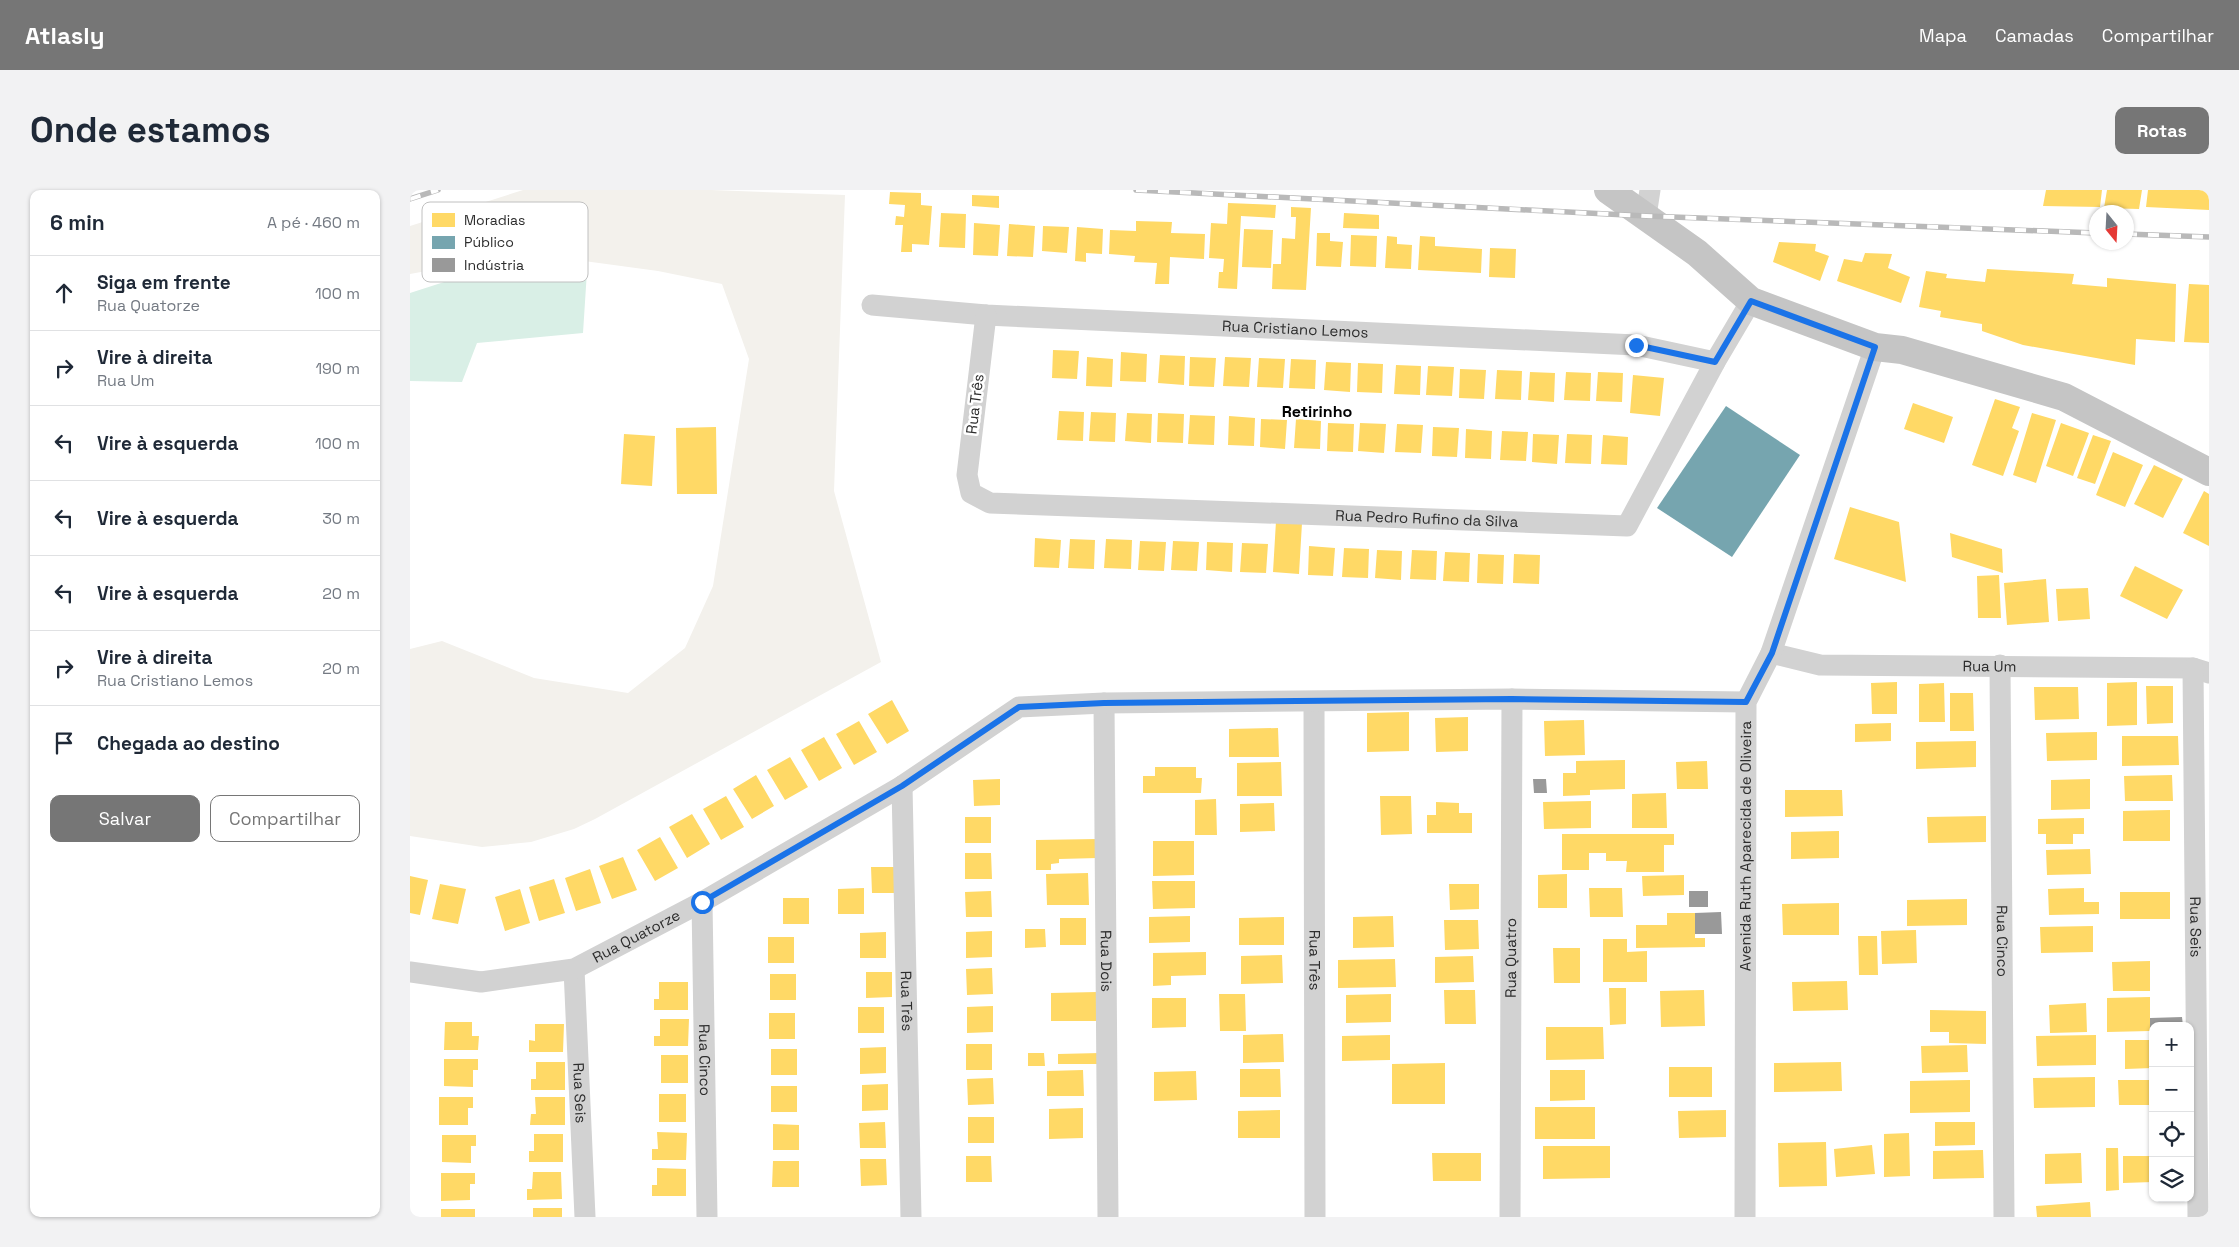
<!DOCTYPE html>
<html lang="pt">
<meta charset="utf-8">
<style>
:root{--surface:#fff;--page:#f2f2f3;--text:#1f2937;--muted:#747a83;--line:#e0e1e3;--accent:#767676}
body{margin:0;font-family:"Space Grotesk",sans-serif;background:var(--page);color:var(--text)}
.controls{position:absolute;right:15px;bottom:15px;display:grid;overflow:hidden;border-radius:10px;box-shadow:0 1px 4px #0004}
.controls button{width:45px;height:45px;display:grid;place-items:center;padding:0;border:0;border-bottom:1px solid var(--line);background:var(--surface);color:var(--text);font:25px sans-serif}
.compass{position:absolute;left:1679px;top:15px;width:45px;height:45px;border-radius:50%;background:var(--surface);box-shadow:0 1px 4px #0004;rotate:162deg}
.stop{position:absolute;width:15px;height:15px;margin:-11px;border:4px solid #1a73e8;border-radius:50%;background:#fff}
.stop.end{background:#1a73e8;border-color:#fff;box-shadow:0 1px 5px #0008}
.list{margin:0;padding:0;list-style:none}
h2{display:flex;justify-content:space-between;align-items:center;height:65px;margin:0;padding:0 20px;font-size:21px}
h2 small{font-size:16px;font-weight:400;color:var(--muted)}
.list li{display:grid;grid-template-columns:32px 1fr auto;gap:15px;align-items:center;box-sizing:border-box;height:75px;padding:0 20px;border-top:1px solid var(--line)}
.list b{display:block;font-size:19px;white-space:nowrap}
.list p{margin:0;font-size:16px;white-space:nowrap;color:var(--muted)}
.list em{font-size:16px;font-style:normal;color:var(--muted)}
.actions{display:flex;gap:10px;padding:15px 20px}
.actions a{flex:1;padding:11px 0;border:1px solid var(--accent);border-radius:10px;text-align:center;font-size:18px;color:var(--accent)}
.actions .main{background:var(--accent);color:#fff}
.icon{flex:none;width:28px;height:28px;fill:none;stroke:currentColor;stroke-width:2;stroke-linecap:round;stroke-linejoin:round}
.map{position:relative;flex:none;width:1799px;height:1027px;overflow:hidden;border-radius:10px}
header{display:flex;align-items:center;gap:30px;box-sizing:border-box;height:70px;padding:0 25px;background:var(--accent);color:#fff}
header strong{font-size:24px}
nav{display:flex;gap:28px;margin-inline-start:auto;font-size:18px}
.intro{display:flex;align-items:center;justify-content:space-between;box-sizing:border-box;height:120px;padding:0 30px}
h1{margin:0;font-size:35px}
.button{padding:12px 22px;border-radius:10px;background:var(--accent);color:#fff;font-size:18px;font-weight:700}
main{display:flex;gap:30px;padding:0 30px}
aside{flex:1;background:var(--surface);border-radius:10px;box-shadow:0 1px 4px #0004}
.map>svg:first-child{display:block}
.green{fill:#f3f1ec}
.water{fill:#d9efe6}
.homes{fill:#ffd966}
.public{fill:#76a5af}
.industry{fill:#999}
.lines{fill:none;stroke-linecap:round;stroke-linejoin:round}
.street{stroke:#d2d2d2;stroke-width:21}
.primary{stroke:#c5c5c5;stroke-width:28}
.rail-casing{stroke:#b9b9b9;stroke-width:5.5}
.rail{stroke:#fff;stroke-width:4;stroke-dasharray:11;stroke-linecap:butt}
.route{stroke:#1a73e8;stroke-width:6}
.labels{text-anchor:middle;stroke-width:5;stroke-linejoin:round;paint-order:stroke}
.street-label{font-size:15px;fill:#2d2d2d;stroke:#fff}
.neighbourhood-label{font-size:16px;font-weight:bold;fill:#000;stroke:#fff}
.key{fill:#fff;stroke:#c0c0c0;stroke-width:1}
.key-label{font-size:14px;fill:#2d2d2d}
</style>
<header>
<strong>Atlasly</strong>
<nav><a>Mapa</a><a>Camadas</a><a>Compartilhar</a></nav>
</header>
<div class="intro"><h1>Onde estamos</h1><a class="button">Rotas</a></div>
<main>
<aside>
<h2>6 min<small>A pé · 460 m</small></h2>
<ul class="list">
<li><svg class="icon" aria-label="ahead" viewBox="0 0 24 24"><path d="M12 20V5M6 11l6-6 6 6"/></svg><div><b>Siga em frente</b><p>Rua Quatorze</p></div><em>100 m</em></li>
<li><svg class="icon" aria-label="right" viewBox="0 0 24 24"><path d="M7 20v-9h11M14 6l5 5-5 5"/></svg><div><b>Vire à direita</b><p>Rua Um</p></div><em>190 m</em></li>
<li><svg class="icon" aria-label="left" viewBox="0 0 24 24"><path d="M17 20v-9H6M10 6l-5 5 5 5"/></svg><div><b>Vire à esquerda</b></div><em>100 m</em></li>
<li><svg class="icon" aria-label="left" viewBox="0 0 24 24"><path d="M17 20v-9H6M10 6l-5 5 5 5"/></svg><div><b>Vire à esquerda</b></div><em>30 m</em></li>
<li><svg class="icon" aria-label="left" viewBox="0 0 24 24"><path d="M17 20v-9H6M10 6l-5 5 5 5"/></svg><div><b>Vire à esquerda</b></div><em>20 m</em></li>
<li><svg class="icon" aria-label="right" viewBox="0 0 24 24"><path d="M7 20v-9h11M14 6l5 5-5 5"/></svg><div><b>Vire à direita</b><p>Rua Cristiano Lemos</p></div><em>20 m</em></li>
<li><svg class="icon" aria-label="arrive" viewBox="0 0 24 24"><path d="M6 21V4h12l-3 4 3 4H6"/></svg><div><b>Chegada ao destino</b></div></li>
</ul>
<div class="actions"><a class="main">Salvar</a><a>Compartilhar</a></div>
</aside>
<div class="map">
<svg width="1799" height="1027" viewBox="0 0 1799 1027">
<rect width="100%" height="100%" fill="#fff"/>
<path class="green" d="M113 0H301L435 5 424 301 471 472 185 629 164 639 121 652 72 657 0 646V459L32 451 124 488 218 503 275 458 303 396 339 169 312 94 248 81 115 63 0 84V36Z"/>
<path class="water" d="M177 81 173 143 67 153 52 192 0 191V103L59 84Z"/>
<path class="homes" d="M1636 0H1692L1690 17 1633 16Z
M1697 0H1732L1729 19 1694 18Z
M1738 0H1799V20L1736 17Z
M480 2 511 3V15L522 16 519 55 502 54V62H491L493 35H485L486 26 494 27 495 15 479 14Z
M562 5 589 6V18L562 16Z
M818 13 866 15 865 28 831 26 827 99 808 98 809 82H813L814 69 799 68 801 33 817 34Z
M881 17 901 18 896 100 862 99 863 74H871L872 48 885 49 886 27H881Z
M531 23 556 24 555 58 529 57Z
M934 23 969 25V39L933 38Z
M726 31 762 32 761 43 795 44 794 69 760 67 759 94H745L747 73 724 72 725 66 699 64 700 40 726 41Z
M564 33 590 35 588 66 563 65Z
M599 34 625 36 623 67 597 66Z
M633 36 659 37 657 63 632 61Z
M667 37 693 39 692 64 676 63V72L665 71Z
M834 39 863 40 861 78 832 77Z
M907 43H920V51L933 52 931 77 906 76Z
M941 45 967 46 966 77 940 76Z
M977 46 987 47V54L1002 55 1001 79 975 78Z
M1010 46 1025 47V56L1072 59 1071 83 1008 80Z
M1369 52 1406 54 1405 61 1419 66 1410 91 1363 72Z
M1080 58 1106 59 1105 88 1079 87Z
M1455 63 1482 64 1478 78 1500 87 1491 113 1427 91 1434 69 1452 72Z
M1577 79 1664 84 1662 94 1697 97V88L1766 94 1765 152 1726 149 1725 175 1613 155 1572 141V134L1530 127 1531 121 1509 117 1516 81 1537 84 1536 88 1575 92Z
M1779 94 1799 95V153L1774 152Z
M643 160 669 161 667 189 642 188Z
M711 162 737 164 736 192 710 191Z
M750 165 775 166 774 195 748 193Z
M677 167 703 169 702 197 676 196Z
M780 167 806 168 804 197 779 196Z
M815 167 841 168 839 197 813 196Z
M849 168 875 169 873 198 847 197Z
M881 169 906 170 905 199 879 198Z
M916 172 941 173 940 202 914 200Z
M948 173 973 174 972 203 947 202Z
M986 175 1011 176 1010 205 984 204Z
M1018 176 1044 177 1042 206 1016 205Z
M1050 179 1076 180 1074 209 1049 208Z
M1087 180 1112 181 1111 210 1085 209Z
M1120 182 1145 183 1144 212 1118 210Z
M1156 182 1181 183 1180 211 1154 210Z
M1188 182 1213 183 1212 212 1186 211Z
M1223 185 1254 188 1250 226 1220 223Z
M1585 209 1610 217 1602 238 1609 241 1593 286 1562 275Z
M1503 213 1543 227 1534 253 1494 239Z
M649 221 674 222 673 251 647 250Z
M681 222 706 223 705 252 679 251Z
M717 223 742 224 741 253 715 251Z
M748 223 774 224 773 253 747 252Z
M1622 223 1646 230 1626 293 1603 285Z
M780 225 805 226 804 255 778 254Z
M819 226 845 228 844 256 818 255Z
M851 229 877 230 875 259 850 257Z
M886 229 911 231 910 259 884 258Z
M918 233 944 234 943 262 917 261Z
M950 233 976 234 974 263 948 261Z
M1651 233 1679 243 1663 286 1636 276Z
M987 234 1013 235 1011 263 985 262Z
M306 237 307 304H267L266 238Z
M1023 237 1049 238 1047 267 1022 266Z
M1056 239 1082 241 1081 269 1055 268Z
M1092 241 1118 242 1116 271 1090 270Z
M214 244 245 246 242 296 211 294Z
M1123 244 1149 245 1147 274 1122 272Z
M1157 244 1182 245 1181 274 1155 273Z
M1193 245 1218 247 1217 275 1191 274Z
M1683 245 1701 251 1685 294 1667 288Z
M1703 262 1733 275 1715 317 1686 305Z
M1744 275 1773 289 1753 328 1724 314Z
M1794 301 1799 304V356L1773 343Z
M1440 317 1489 332 1496 392 1424 369Z
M866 331 892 333 889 384 863 382Z
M1540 343 1592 359 1593 383 1542 367Z
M625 348 651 350 649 378 624 377Z
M660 349 685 350 684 379 658 378Z
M696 349 722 350 721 379 694 378Z
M730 351 756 352 754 381 728 380Z
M763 351 789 352 787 381 761 380Z
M797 352 823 353 822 382 796 380Z
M832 353 858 354 856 383 830 382Z
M899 356 925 358 923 386 898 385Z
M934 358 959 359 958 388 932 387Z
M967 360 992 361 991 390 965 388Z
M1002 360 1027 361 1026 390 1000 389Z
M1035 362 1060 363 1059 392 1033 391Z
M1068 364 1094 365 1093 394 1067 393Z
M1104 364 1130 365 1129 394 1103 393Z
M1725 376 1773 400 1757 429 1710 406Z
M1589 385 1591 428H1568L1567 386Z
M1636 389 1639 432 1597 435 1594 393Z
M1678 398 1680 429 1648 431 1646 399Z
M1487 492V524H1462L1461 493Z
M1727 492V535L1697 536V493Z
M1534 493 1535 532H1509V494Z
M1736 496H1763V533L1737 534Z
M1624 497H1668L1669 529 1625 530Z
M1540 503H1563L1564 541H1540Z
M482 510 499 541 477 554 458 524Z
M999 522V561L957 562V523Z
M1058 527V561L1026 562 1025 528Z
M1174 530 1175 565 1135 566 1134 531Z
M449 531 467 562 444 575 426 544Z
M1481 533V551L1445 552V534Z
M868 538 869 567H819V539Z
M1687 542V570L1637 571 1636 543Z
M1712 546H1768L1769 575 1712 576Z
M414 547 432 578 409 591 391 560Z
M1566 551V577L1506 579V552Z
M380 567 398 597 375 610 357 580Z
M1215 570V599L1180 600V605L1153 606V583H1166V571Z
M1297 571 1298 599H1267L1266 572Z
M871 572 872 606H827V573Z
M745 577H786V588H792L791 603H733V586H745Z
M346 585 364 616 342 629 323 599Z
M1762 585 1763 611H1715L1714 586Z
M590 589V615L564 616 563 590Z
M1680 589V619L1641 620V590Z
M1375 600H1432L1433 626 1375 627Z
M1256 603 1257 638H1222V604Z
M316 606 334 637 311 650 293 619Z
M970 606H1001L1002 644 971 645Z
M806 609 807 645H785V610Z
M1181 611V638L1134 639 1133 612Z
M1026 612 1049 613V623H1062V643H1017V625H1026Z
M864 613 865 641 830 642V614Z
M1760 620V651H1713V621Z
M282 624 300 654 277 668 259 637Z
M1576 626V652L1518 653 1517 627Z
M555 627H581V653H555Z
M1674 628V644H1663V654H1636V644H1628V629Z
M1429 641V668L1381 669V642Z
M1152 644H1264V655H1254V682H1216L1217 671H1196V663H1179V680H1152Z
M250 647 268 678 245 691 227 660Z
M687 649 688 668 649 669V673L641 674V680H626V650Z
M743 651H784V685L743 686Z
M1680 659 1681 684 1637 685 1636 660Z
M555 663H581L582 689H555Z
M213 667 227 700 202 709 189 676Z
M461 677H487L488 703H462Z
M180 679 191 713 166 721 155 688Z
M678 683 679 715H637L636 684Z
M1157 684V718H1128V685Z
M1274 685V705L1233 706 1232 686Z
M0 686 18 690 10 725 0 723Z
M144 689 155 723 129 731 119 697Z
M742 691H785V718L743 719Z
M30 694 56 699 48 734 22 729Z
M1039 694H1069V719L1040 720Z
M454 698V724H428V699Z
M1179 698H1212L1213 727H1180Z
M1674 698V712H1689V724L1639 725 1638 699Z
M110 699 120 733 95 741 85 707Z
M581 701 582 727H556L555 702Z
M1710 702H1760V729H1710Z
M373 708H399V734H373Z
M1557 709V735L1497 736V710Z
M1429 713V745H1373L1372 714Z
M1257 723H1285V748H1295V757L1226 758V735H1257Z
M780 726V752L739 753V727Z
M983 726 984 757 943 758V727Z
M874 727V755H829V728Z
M650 728H676V755H650Z
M1034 730H1068L1069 759 1035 760Z
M1683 736V762L1631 763 1630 737Z
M615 739H635L636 757 615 758Z
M1506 740 1507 773 1472 774 1471 741Z
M582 741V767L556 768V742Z
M476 742V768H450V743Z
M1448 746H1467L1468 785H1449Z
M358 747H384V773H358Z
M1193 749H1217V762L1237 761V792H1193Z
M1143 758H1170V793H1144Z
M796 762V785L761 786V795L743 796V763Z
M872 765 873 793 831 794V766Z
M1063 766 1064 792 1025 793V767Z
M985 769 986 797 928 798V770Z
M1740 771V801H1703L1702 772Z
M582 778 583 804 557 805 556 779Z
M456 782H482V807L456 808Z
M360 784H386V810H360Z
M1437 791 1438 820 1383 821 1382 792Z
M249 792H278V820H244V809H249Z
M1199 798H1216V834L1200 835Z
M1034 800H1065L1066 834H1035Z
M1294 800 1295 836 1251 837 1250 801Z
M687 802V831H641V803Z
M809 804H835L836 841H810Z
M981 804V832L936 833V805Z
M1740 807V841L1697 842V808Z
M742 808H776V837L742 838Z
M1676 813 1677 842 1640 843 1639 815Z
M583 816V842L557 843V817Z
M448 817H474V843H448Z
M1520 820 1576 821V854L1539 853V842H1520Z
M359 823H385V849H359Z
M250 829H279L278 856H244V846H250Z
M35 832H62V846H69L68 860H34Z
M125 834H154L153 862H119V850L125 851Z
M1136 837H1193L1194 869 1136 870Z
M873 844 874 872 833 873V845Z
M980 845V870L932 871V846Z
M1686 845V875L1627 876 1626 846Z
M1715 850H1743V878L1715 879Z
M556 854H582V880H556Z
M1557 855 1558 882 1512 883 1511 856Z
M476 857V883L450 884V858Z
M361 859H387V885H361Z
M618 863H634L635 876H618Z
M690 863V874H648V864Z
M251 865H278V893H251Z
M34 869H68V880H63V897L34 896Z
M126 872H155V900H121V889H126Z
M1431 872 1432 901 1364 902V873Z
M1035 873V914H982V874Z
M1259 877H1302V907H1259Z
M830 879H870L871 907H830Z
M673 880 674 906H637V881Z
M1140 880H1175V910L1140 911Z
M786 881 787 910 744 911V882Z
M1685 887V917L1624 918 1623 888Z
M583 888 584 914 558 915 557 889Z
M1560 890V922L1500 923V891Z
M1708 890H1743V915H1709Z
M478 894V920L452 921V895Z
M361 896H387V922H361Z
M249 904H276V932H249Z
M29 907H63V918H58V935H29Z
M125 907H155V935H120L121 924H126Z
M1125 917H1185V949H1125Z
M673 918V948L639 949V919Z
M870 920V948H828V921Z
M1316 920V947L1269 948 1268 921Z
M558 927H584V953H558Z
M475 932 476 958H450L449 933Z
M1525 932H1565V955L1525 956Z
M363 934 389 935V960H363Z
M247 942 277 943 276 970H242V959H248Z
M1499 943 1500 986 1474 987V944Z
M124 944H153V972H119V961H124Z
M32 945H66V956H61V973L32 972Z
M1416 952 1417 996 1369 997 1368 953Z
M1462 955 1465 984 1426 987 1424 959Z
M1133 956H1200V988L1133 989Z
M1696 958H1708L1709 1000 1696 1001Z
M1573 960 1574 988 1523 989V961Z
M1022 963H1071V991H1023Z
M1671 963 1672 993 1635 994V964Z
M556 966H581L582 992H556Z
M1713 966H1743V992L1713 993Z
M450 969H476L477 995 451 996Z
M363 971H389V997H362Z
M247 978 276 979V1006H242V995H247Z
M123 982H151L152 1009 117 1010V999H122Z
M31 983H65V994H60V1010L31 1011Z
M1680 1012 1681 1027H1627L1626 1016Z
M123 1018H152V1027H123Z
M31 1019H65V1027H31Z"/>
<path class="public" d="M1316 216 1390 265 1322 367 1247 318Z"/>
<path class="industry" d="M1123 589H1136L1137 603H1124Z
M1279 701H1298V717H1279Z
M1311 722 1312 744H1285V723Z
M1772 827 1773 836H1743V841H1740V828Z"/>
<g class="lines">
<g class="street">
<path d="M1236 26 1240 0"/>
<path id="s1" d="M462 115 576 125 1226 155 1305 172"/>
<path id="s2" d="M576 125 557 285 561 303 580 313 1217 336 1305 172 1341 111"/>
<path id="s3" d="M1361 463 1410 475 1783 478 1799 483"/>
<path id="s4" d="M1590 475 1594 1027"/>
<path id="s5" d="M1783 478 1788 1027"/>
<path id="s6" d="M904 512 905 1027"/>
<path id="s7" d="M694 513 698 1027"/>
<path id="s8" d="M492 596 501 1027"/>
<path id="s9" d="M292 712 297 1027"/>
<path id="s10" d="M164 779 175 1027"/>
<path id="s11" d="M0 782 71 792 164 779 292 712 492 596 609 517 694 513 1102 509 1336 512"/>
<path id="s12" d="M1100 1027 1102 509"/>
<path id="s13" d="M1335 1027 1336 512 1361 463 1465 157"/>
</g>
<path class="primary" d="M1198 0 1287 63 1341 111 1465 157 1492 160 1654 207 1799 282"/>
<defs>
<path id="rail" d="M726 0 1236 26 1686 43
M0 9 28 0
M1716 44 1799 47"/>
</defs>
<use href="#rail" class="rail-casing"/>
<use href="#rail" class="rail"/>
</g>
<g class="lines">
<path class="route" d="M292 712 492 596 609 517 694 513 1102 509 1336 512 1362 463 1465 157 1341 111 1305 172 1226 155"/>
</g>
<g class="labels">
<g class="street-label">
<text dy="5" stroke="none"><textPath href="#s1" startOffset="424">Rua Cristiano Lemos</textPath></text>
<text transform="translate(565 214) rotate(-83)" y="5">Rua Três</text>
<text dy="5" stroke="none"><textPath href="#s2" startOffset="638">Rua Pedro Rufino da Silva</textPath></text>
<text dy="5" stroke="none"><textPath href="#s3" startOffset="220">Rua Um</textPath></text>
<text dy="5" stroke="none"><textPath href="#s13" startOffset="371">Avenida Ruth Aparecida de Oliveira</textPath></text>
<text dy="5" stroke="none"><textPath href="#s5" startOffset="259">Rua Seis</textPath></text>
<text dy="5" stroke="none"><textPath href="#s11" startOffset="236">Rua Quatorze</textPath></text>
<text dy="5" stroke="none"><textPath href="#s4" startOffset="276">Rua Cinco</textPath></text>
<text dy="5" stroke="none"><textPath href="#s12" startOffset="259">Rua Quatro</textPath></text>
<text dy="5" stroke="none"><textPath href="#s6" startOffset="258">Rua Três</textPath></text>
<text dy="5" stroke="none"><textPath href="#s7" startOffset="258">Rua Dois</textPath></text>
<text dy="5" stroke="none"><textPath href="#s8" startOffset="215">Rua Três</textPath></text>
<text dy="5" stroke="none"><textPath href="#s9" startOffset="158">Rua Cinco</textPath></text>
<text dy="5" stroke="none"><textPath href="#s10" startOffset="124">Rua Seis</textPath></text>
</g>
<g class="neighbourhood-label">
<text x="907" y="227">Retirinho</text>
</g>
</g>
<rect x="12" y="12" width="166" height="80" rx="8" class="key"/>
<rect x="22" y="23" width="23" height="14" fill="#ffd966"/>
<rect x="22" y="46" width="23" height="13" fill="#76a5af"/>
<rect x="22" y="68" width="23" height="14" fill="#999"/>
<g class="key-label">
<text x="54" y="35">Moradias</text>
<text x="54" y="57">Público</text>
<text x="54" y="80">Indústria</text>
</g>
</svg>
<div class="controls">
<button>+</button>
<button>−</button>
<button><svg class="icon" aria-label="locate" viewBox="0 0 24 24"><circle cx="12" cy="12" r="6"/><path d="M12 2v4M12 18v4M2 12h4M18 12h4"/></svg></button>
<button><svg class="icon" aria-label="layers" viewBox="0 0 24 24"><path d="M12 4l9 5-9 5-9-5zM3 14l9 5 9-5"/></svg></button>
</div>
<svg class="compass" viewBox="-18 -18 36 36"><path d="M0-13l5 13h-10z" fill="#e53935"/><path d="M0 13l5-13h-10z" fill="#747a83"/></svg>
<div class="stop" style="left:292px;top:712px"></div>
<div class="stop end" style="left:1226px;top:155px"></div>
</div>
</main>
